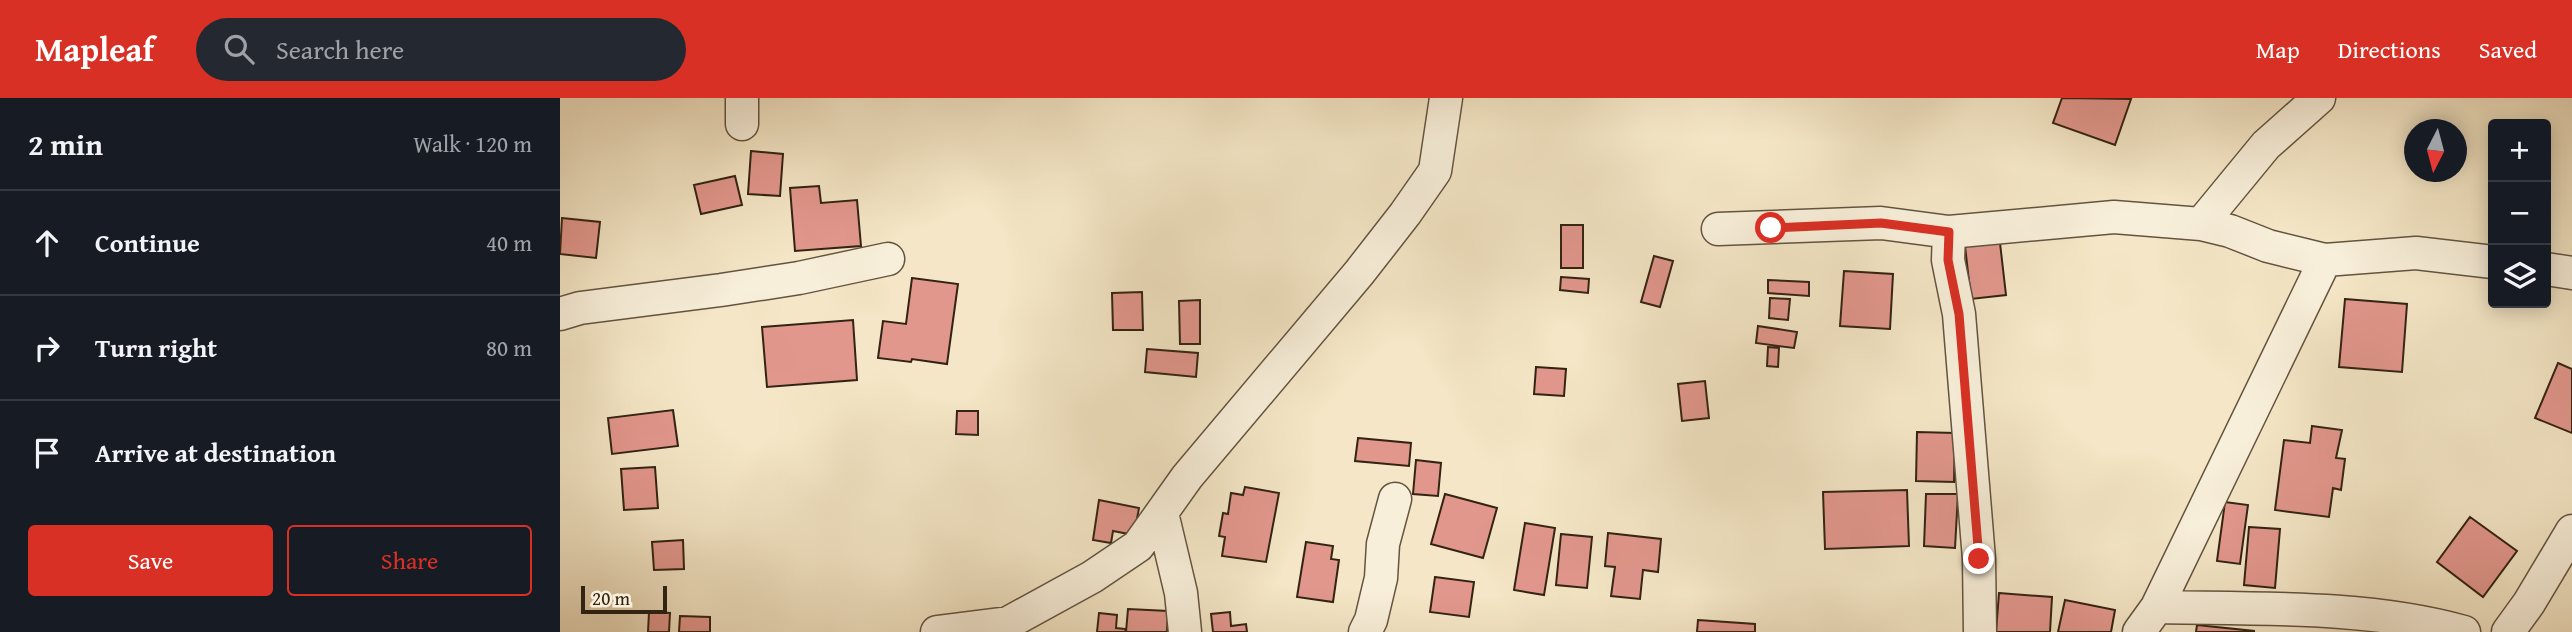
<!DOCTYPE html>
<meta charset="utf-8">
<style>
:root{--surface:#171b24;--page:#242831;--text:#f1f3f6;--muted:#9ea1a6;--line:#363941;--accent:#d93025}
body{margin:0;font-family:"Gentium Book Plus",serif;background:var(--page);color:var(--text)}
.controls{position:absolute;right:21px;top:21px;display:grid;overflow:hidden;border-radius:7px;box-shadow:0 4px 18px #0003}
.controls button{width:63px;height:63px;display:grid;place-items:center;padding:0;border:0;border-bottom:2px solid var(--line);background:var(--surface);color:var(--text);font:35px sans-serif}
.compass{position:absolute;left:1844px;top:21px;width:63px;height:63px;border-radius:50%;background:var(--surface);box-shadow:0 4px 18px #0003;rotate:186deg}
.scale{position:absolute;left:21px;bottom:18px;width:86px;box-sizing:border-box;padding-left:7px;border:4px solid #332313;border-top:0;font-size:19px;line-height:24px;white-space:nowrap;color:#332313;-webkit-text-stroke:5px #f8efda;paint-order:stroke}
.stop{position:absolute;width:21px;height:21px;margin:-16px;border:5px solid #d93025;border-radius:50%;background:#fff}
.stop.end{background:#d93025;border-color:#fff;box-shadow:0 2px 7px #0008}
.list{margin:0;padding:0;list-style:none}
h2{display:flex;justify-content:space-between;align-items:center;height:91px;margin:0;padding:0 28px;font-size:30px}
h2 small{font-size:23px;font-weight:400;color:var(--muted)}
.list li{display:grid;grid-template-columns:46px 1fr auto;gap:21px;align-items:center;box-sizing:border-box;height:105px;padding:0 28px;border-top:2px solid var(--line)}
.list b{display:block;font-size:26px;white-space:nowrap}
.list em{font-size:23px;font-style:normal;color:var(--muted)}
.actions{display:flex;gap:14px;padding:21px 28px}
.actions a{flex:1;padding:16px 0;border:2px solid var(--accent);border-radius:7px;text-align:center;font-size:24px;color:var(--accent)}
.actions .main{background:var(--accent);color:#fff}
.icon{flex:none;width:38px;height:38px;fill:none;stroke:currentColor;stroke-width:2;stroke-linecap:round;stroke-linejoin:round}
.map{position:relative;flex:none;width:2012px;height:534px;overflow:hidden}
header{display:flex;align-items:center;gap:42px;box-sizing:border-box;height:98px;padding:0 35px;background:var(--accent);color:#fff}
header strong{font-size:33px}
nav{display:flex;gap:38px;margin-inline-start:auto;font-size:24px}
.search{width:490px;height:63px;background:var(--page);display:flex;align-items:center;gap:18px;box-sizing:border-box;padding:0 24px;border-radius:38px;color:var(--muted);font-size:26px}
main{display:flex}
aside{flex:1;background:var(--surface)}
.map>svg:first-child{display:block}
.building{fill:#e2978d;stroke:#332313;stroke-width:2}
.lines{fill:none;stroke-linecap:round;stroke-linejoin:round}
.minor-casing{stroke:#635440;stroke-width:35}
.minor{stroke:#f8efda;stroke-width:32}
.route{stroke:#d93025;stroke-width:9}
</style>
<header>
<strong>Mapleaf</strong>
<div class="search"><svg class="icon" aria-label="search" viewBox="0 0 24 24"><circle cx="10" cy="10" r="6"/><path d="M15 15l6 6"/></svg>Search here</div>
<nav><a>Map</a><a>Directions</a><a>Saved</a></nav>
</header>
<main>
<aside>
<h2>2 min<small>Walk · 120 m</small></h2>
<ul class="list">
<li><svg class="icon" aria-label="ahead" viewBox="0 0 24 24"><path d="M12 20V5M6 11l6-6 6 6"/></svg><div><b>Continue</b></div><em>40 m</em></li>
<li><svg class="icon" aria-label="right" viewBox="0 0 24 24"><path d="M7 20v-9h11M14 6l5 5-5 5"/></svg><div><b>Turn right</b></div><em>80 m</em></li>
<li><svg class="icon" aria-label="arrive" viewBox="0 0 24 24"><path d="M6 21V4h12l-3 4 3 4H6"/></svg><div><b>Arrive at destination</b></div></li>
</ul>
<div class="actions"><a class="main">Save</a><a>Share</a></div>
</aside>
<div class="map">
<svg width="2012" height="534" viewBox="0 0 2012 534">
<rect width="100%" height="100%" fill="#f4e6c6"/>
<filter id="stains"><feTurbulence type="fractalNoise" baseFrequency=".00286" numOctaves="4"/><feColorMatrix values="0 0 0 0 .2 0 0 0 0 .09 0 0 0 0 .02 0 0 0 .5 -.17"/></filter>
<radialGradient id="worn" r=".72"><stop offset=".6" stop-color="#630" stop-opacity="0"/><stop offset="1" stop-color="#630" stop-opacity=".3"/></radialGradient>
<path class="building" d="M1502 0 1571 1 1555 47 1493 25Z
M191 53 223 56 220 98 188 96Z
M175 78 182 107 141 116 134 87Z
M259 88 261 105 297 102 301 148 235 153 230 90Z
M2 120 40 124 36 160 0 156Z
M1001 127H1023V170H1001Z
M1440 145 1446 197 1411 201 1405 148Z
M1094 158 1113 163 1100 209 1081 204Z
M1284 173 1333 176 1330 231 1280 228Z
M1001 179 1029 181 1028 195 1000 192Z
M352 180 398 186 387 266 352 261 351 264 318 260 323 223 346 226Z
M1208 182 1249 184V198L1208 195Z
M582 194 583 232H553L552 195Z
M1210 200 1230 201 1228 222 1209 220Z
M1785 201 1847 206 1842 274 1779 269Z
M640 202V246H620L619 203Z
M293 222 297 282 207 289 202 229Z
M1198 228 1237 234 1234 250 1196 245Z
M1208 249 1219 250 1218 269 1207 268Z
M587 251 638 255 636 279 585 274Z
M1998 265 2012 271V335L1975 320Z
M976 269 1006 271 1004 298 974 296Z
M1145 283 1149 320 1122 323 1118 286Z
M113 312 118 348 52 356 48 320Z
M397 313H418V337L396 336Z
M1752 328 1782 332 1776 360 1785 361 1781 392 1773 390 1769 419 1715 412 1724 342 1750 345Z
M1357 334 1395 335 1394 384 1356 383Z
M798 340 851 345 849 368 795 363Z
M856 362 881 365 878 398 853 396Z
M95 369 98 410 64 412 61 371Z
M685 389 719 395 706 464 662 458 665 439 659 438 663 415 668 416 671 395 683 397Z
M1347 392 1349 448 1265 451 1263 394Z
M885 396 937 410 923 460 871 446Z
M1366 396H1398L1395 450 1364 448Z
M539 402 579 410 574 437 553 433 551 445 533 442Z
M1665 404 1688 407 1680 466 1657 463Z
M1910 419 1957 453 1923 499 1877 464Z
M965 425 995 430 984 497 954 492Z
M1689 429 1720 431 1715 490 1684 487Z
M1048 435 1101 441 1098 474 1083 472 1080 501 1051 498 1055 469 1045 468Z
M1001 436 1032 439 1027 490 996 487Z
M123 442 124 471 94 472 92 444Z
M746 444 773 448 771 461 779 462 773 504 737 499Z
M875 479 914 484 909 519 870 514Z
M1439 495 1492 499 1490 534H1436Z
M1505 502 1555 512 1551 534H1498Z
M568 511 608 513 607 534H566Z
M89 514 110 515 109 534H88Z
M670 514 671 528 686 526 687 534H653L651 516Z
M539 515 557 517 556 530 566 531 565 534H537Z
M120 518 150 519V534H119Z
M1138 522 1195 526V534H1137Z
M1637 527 1694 533V534H1636Z"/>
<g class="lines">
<defs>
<path id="minor" d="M182 26V0
M1641 126 1706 47 1759 0
M1158 131 1321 125 1389 134 1554 119 1641 126 1670 133 1708 148 1765 162 1856 155 1933 164
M1389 134 1388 162 1399 216 1419 461 1420 534
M1986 171 2012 175
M0 216 20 210 161 192 239 180 328 161
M602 415 621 495 625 534
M1597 509C1697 511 1808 507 1904 534
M377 534 448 525 532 479 578 448 627 379 799 175 845 116 875 73 886 0
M805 534 811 522 821 480 823 446 835 401
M1579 534 1597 509 1765 162
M1948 534 1969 505 2012 433"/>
</defs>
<use href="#minor" class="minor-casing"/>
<use href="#minor" class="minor"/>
</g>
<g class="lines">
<path class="route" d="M1211 130 1321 125 1389 134 1388 162 1399 216 1419 461"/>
</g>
<rect width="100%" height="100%" filter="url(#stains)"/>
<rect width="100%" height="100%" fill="url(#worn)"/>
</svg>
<div class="controls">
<button>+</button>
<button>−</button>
<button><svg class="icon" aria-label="layers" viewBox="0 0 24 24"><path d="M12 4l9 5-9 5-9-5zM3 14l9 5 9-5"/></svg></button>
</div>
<svg class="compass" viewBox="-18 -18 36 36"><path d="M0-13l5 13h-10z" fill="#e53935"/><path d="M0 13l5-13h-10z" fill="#9ea1a6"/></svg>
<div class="scale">20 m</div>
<div class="stop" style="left:1211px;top:130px"></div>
<div class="stop end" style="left:1419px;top:461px"></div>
</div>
</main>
